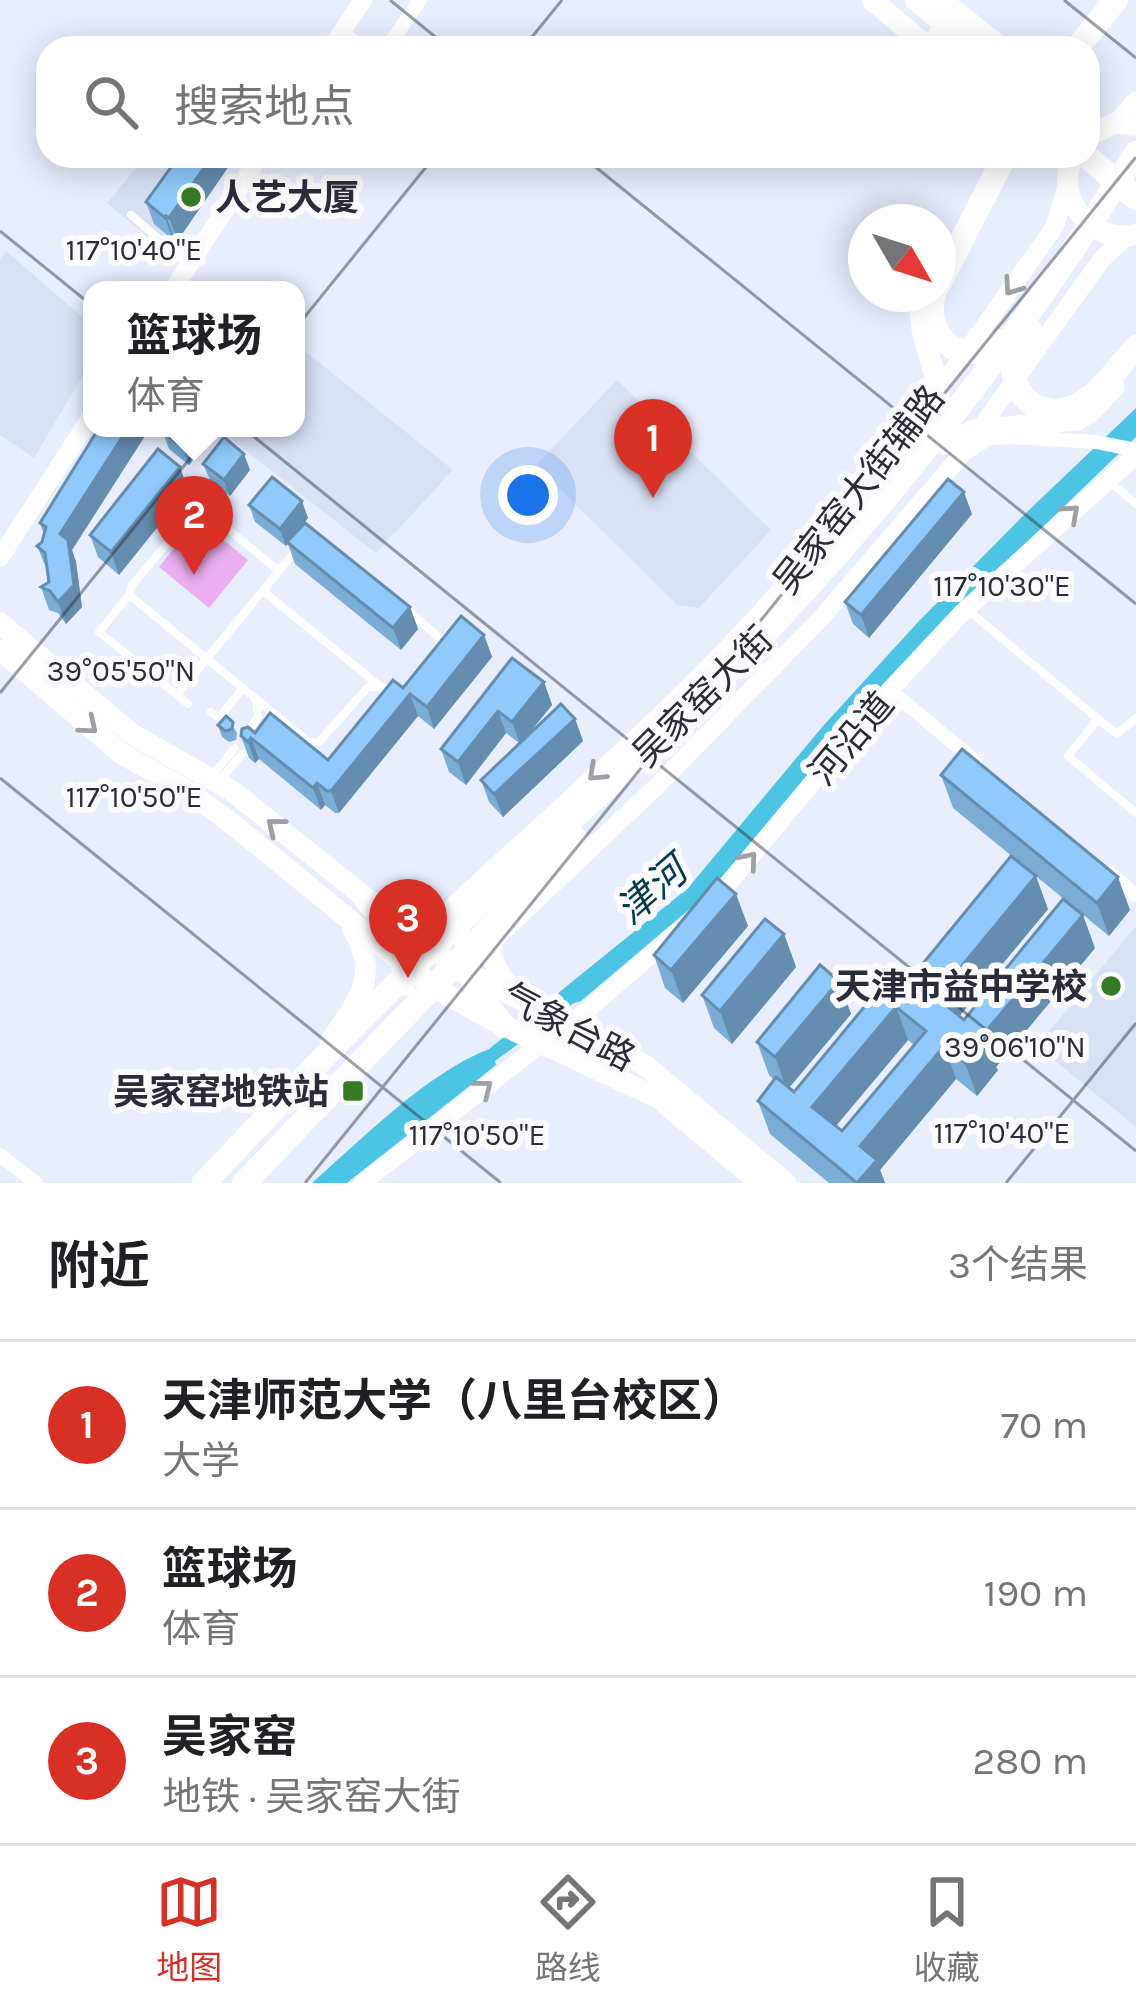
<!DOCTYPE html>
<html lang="zh">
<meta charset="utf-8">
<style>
:root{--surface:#fff;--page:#f2f2f2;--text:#202124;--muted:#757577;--line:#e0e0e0;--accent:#d93025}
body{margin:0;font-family:Karla,"Noto Sans SC",sans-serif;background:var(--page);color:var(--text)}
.compass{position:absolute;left:848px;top:204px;width:108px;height:108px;border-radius:50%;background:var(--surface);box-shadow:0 6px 30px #0003;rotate:129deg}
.you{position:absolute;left:528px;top:495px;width:42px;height:42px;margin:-30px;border:9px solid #fff;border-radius:50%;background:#1a73e8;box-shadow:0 0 0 18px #1a73e833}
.badge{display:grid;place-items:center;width:78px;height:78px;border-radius:50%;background:var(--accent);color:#fff;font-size:39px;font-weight:700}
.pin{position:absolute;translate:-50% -99px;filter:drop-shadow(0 3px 6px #0008)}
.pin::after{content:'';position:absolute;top:63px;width:42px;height:36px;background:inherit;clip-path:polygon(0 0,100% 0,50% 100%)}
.popup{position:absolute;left:83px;top:281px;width:222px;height:156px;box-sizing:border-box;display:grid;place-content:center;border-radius:24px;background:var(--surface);filter:drop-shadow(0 3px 9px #0005);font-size:39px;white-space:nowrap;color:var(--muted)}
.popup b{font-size:45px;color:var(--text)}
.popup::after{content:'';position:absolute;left:50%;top:100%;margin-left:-24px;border:24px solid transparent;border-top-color:var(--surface)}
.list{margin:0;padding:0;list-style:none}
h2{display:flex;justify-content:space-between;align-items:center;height:156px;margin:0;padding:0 48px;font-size:51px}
h2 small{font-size:39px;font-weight:400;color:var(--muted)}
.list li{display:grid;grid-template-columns:78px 1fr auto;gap:36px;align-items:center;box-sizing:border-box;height:168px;padding:0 48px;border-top:3px solid var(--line)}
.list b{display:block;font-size:45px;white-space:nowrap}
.list p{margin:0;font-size:39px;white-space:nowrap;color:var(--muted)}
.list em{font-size:39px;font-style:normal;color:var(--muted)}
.icon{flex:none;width:66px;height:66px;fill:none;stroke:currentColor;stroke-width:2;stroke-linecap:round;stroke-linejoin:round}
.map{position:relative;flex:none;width:1136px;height:1183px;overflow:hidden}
.search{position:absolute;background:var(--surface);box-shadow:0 6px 30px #0003;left:36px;right:36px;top:36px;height:132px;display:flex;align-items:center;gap:30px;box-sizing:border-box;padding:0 42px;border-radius:36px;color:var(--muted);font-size:45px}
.sheet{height:660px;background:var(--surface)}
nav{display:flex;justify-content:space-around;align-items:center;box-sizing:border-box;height:168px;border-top:3px solid var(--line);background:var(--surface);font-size:33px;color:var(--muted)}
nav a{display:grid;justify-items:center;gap:6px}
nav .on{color:var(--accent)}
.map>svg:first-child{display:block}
.built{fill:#d9e1f5}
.pitch{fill:#e9aff1}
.water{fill:#4cc5e4}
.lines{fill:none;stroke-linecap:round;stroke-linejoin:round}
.service{stroke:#fff;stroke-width:8}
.minor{stroke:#fff;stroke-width:14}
.tertiary{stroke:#fff;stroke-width:18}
.primary{stroke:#fff;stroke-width:21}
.trunk{stroke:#fff;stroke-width:24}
.wall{fill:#7baed7;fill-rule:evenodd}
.shaded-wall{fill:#648daf}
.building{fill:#8fcafa;stroke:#648daf;stroke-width:3;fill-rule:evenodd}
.oneway{stroke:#9fa0a5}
.ticks{fill:none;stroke:#292d37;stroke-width:3;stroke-opacity:0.45}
.poi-dot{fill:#347c22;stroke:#fbfbfb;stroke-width:4.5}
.labels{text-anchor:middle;stroke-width:12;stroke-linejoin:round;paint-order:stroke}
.poi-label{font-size:36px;font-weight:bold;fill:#292d37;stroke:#fbfbfb;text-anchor:end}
.street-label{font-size:36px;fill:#292d37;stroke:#fbfbfb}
.water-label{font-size:39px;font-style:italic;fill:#043d4a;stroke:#fbfbfb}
.ticks-label{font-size:30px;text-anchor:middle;fill:#292d37;stroke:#fbfbfb;stroke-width:12;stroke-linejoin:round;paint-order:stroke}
</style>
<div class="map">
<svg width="1136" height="1183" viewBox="0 0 1136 1183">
<rect width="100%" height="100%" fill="#e8eefe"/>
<path class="built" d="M146 156H232L231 163 168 254 107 203Z
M6 251 92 325V360L34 458 0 435V260Z
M296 344 453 470 376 553 217 428H296Z
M617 380 771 530 699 608 677 605 536 465Z
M1136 926V1127L1037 1046Z"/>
<path class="pitch" d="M198 519 248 560 209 608 159 567Z"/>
<path class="water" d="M1136 408V437L933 633 718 885 581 1001 574 1003 495 1061 496 1065 347 1183H312C362 1139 427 1073 489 1049L688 888 823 726 919 621 1029 510Z"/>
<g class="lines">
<path class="service" d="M131 215 188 264
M1109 481 1136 504
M279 571 206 511 196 509 133 584 129 595 310 743 319 742 368 687 392 688
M263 591 381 687
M129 595 99 632 188 704
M406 608 440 639 438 650
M969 611 1098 719 1068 756 1136 813
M177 695 297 549
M211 712 219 718 242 689
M1098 719 1117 734 1136 718
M246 735 258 716 256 700
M213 774 235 748
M219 781 242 754"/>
<path class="minor" d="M341 33 364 48
M387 48 420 0
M967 452 989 438 1013 437 1096 442 1136 450
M890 690 975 761
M1108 872 1136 895
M0 1155 36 1183"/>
<path class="tertiary" d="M331 48 363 0
M1115 123 1136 100
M173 290 260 156
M0 558 92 415
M711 904 890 690 962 613 1136 455
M417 954 422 943 454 905C556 810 663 719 757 616 868 495 961 360 1055 226L1067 185
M459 973 656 787 823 616 958 459 1102 259 1125 238
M571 1024 676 933
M362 1183 541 1044"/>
<path class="primary" d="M872 0 929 48
M941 0 1002 48
M939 34 952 48
M1088 136 1115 123 1136 125
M1073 156C1069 166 1066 176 1068 187 1071 217 1107 244 1136 234
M922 294C911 342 954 385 935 433
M945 444 974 430 1077 420 1091 412 1114 387
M0 623 133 735 231 790 422 943 469 974 571 1024 646 1066 786 1183
M0 650 122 754 183 788 226 819 410 969 447 995 494 1021 658 1098 760 1183
M497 923C483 949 495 971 513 991
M330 1042C357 1002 381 976 353 930"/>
<path class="trunk" d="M917 0 977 48
M1077 48 1116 0
M1086 156 1136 198
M938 286 1005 156
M934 294C922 339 964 370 1002 341
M1030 330C1022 344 1012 358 1014 375 1017 403 1048 418 1073 407 1098 397 1118 367 1136 347
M366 900C387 923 408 951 403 984
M468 942C459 974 484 1003 504 1026
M204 1183C289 1093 375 1002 466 917 563 825 665 739 757 642 899 493 1027 327 1136 153
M244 1183 576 839"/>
</g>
<path class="wall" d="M231 163 178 240 174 238 173 240 154 224 146 202Z
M99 428H150L72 550 76 562 82 607 66 624 58 613 49 610 41 587 49 582 47 570 37 546 42 542 44 535 40 523Z
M163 432 210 439 189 465 169 449Z
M203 464 250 470 230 496 210 480Z
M188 489 119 575 98 557 90 535Z
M249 505 308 518 299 530 410 607 418 629 401 650 295 564 288 544 286 546 255 522Z
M972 514 869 638 853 624 845 602Z
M484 635 492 657 434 729 418 716 339 813H335L325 805 321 810 259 759 255 763 249 758 241 736 328 760 403 688Z
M544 682 552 705 528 735 575 719 583 741 503 817 489 802 481 780 519 743 506 733 466 785 449 772 441 749Z
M226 716 237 733 236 740 229 742 222 737 218 725Z
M941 775 1130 910 1109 936 953 808Z
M1048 909 959 1016 964 1020 1095 948 996 1067 998 1070 977 1096 956 1079 880 1170 885 1183H829L770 1134 758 1101 774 1080 769 1075 757 1042 839 981 851 1014 789 1088 794 1092 912 977ZM908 1040 914 1045 842 1131 836 1126Z
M748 926 683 1003 665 988 654 955Z
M784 934 796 967 732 1044 714 1028 702 995Z"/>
<path class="shaded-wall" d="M212 156H231V163L178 240 169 218Z
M166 216 174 238 173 240 165 218Z
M128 428H150L72 550 76 562 82 607 66 624 58 602 60 534Z
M199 428H206L210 439 189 465 183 448Z
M244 454 250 470 230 496 224 480Z
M180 467 188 489 119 575 111 552Z
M964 492 972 514 869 638 861 615Z
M302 501 308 518 286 546 280 529Z
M410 607 418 629 401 650 393 628Z
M484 635 492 657 434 729 427 707Z
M544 682 552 705 520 744 512 722Z
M410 694 418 716 339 813 331 791Z
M498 711 506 733 466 785 458 762Z
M575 719 583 741 503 817 494 794Z
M251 738 259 759 255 763 248 742Z
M317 783 325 805 321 810 313 788Z
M1036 876 1048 909 948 1030 936 997Z
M1118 877 1130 910 1109 936 1097 903Z
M736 894 748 926 683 1003 671 970Z
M1083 915 1095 948 996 1067 998 1070 977 1096 965 1063 983 1035Z
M784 934 796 967 732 1044 720 1011Z
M839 981 851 1014 787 1090 775 1057Z
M896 1007 908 1040 824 1140 812 1107Z
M944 1046 956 1079 880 1170 885 1183H858L860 1146Z"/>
<path class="building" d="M179 156H212L169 218 166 216 165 218 146 202Z
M99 428H128L60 534 68 540 74 585 58 602 50 591 41 587 49 582 45 553 37 546 42 542 46 527 40 523Z
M167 428H199L183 448 163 432Z
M224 437 244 454 224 480 203 464Z
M158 449 180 467 111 552 90 535Z
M272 477 302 501 280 529 249 505Z
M948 479 964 492 861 615 845 602Z
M305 523 410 607 393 628 287 542Z
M461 616 484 635 427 707 410 694 331 791H327L317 783 313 788 251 738 248 742 241 736 242 729 248 727 255 733 270 713 328 760 393 680 403 688Z
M512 658 544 682 512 722 498 711 458 762 441 749Z
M561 704 575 719 494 794 481 780Z
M226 716 233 722 232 729 225 731 218 725Z
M962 749 1118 877 1097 903 941 775Z
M1011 856 1036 876 936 997 964 1020 1063 899 1083 915 983 1035 986 1037 965 1063 944 1046 860 1146 877 1160 857 1183 758 1101 776 1077 794 1092 898 966 912 977ZM896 1007 926 1031 842 1131 812 1107Z
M717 878 736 894 671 970 654 955Z
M765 919 784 934 720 1011 702 995Z
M820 965 839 981 775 1057 757 1042Z"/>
<defs><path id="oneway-chevron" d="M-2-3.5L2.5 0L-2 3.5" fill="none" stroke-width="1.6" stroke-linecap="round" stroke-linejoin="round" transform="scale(3)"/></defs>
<g class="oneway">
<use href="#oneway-chevron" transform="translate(1012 287) rotate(125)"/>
<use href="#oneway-chevron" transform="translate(1071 513) rotate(-42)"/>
<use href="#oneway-chevron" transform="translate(89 726) rotate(40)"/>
<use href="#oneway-chevron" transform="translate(596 773) rotate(137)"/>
<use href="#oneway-chevron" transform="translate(275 826) rotate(-141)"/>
<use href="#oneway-chevron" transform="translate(749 860) rotate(-50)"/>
<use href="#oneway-chevron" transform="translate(484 1088) rotate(-38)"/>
</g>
<path class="ticks" d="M390 0 449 48M1064 0 1136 58M523 48 562 0M582 156 1136 604M0 231 1136 1151M0 693 435 156M0 778 501 1183M305 1183 1136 157M1006 1183 1136 1023"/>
<g class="poi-dot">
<circle cx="191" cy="197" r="12"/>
<circle cx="1111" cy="986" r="12"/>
<rect x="341" y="1079" width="24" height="24" rx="6"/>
</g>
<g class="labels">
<g class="poi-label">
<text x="215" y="210" text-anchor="start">人艺大厦</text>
<text x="1087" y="999">天津市益中学校</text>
<text x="329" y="1104">吴家窑地铁站</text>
</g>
<g class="street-label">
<text transform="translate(858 489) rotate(-52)" y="13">吴家窑大街辅路</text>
<text transform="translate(702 696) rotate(-45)" y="13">吴家窑大街</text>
<text transform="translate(851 738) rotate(-50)" y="13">河沿道</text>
<text transform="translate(569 1026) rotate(28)" y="13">气象台路</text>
</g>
<g class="water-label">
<text transform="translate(651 890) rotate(-41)" y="14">津河</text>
</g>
</g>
<g class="ticks-label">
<text x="134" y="260">117°10'40"E</text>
<text x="1002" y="596">117°10'30"E</text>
<text x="121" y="681">39°05'50"N</text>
<text x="134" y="807">117°10'50"E</text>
<text x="1015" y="1057">39°06'10"N</text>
<text x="1002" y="1143">117°10'40"E</text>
<text x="477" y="1145">117°10'50"E</text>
</g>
</svg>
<svg class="compass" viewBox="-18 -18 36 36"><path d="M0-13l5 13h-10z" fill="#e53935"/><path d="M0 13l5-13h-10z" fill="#757577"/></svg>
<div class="you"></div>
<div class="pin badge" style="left:653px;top:498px">1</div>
<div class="pin badge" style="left:194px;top:575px">2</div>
<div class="popup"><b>篮球场</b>体育</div>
<div class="pin badge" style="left:408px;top:978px">3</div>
<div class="search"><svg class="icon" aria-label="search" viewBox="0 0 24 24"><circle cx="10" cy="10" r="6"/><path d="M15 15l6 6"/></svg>搜索地点</div>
</div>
<section class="sheet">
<h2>附近<small>3个结果</small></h2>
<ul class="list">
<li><span class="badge">1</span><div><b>天津师范大学（八里台校区）</b><p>大学</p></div><em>70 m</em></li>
<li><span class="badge">2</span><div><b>篮球场</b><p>体育</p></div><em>190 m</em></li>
<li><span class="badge">3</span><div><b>吴家窑</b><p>地铁 · 吴家窑大街</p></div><em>280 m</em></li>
</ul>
</section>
<nav>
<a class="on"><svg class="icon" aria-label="map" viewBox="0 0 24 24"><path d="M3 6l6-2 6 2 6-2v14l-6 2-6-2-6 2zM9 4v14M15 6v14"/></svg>地图</a>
<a><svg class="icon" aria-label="directions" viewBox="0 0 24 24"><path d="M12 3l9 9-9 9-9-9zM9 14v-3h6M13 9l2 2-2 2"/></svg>路线</a>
<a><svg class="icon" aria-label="saved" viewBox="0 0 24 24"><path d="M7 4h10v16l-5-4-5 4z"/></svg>收藏</a>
</nav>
